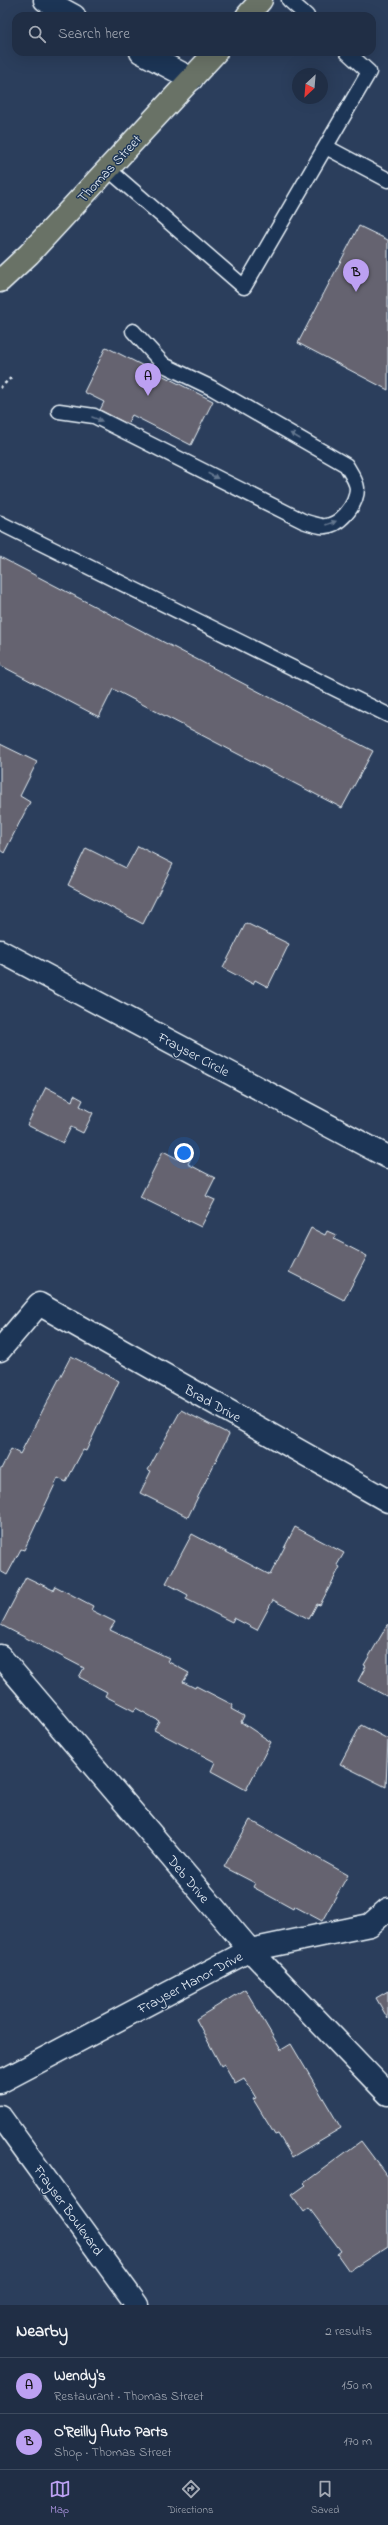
<!DOCTYPE html>
<meta charset="utf-8">
<style>
:root{--surface:#202e45;--page:#2d3a50;--text:#f1f3f6;--muted:#a2a8b3;--line:#3d4a5e;--accent:#bca0f2}
body{margin:0;font-family:"Indie Flower",sans-serif;background:var(--page);color:var(--text)}
.compass{position:absolute;left:292px;top:68px;width:36px;height:36px;border-radius:50%;background:var(--surface);box-shadow:0 4px 16px #0002;rotate:206deg}
.you{position:absolute;left:184px;top:1153px;width:14px;height:14px;margin:-10px;border:3px solid #fff;border-radius:50%;background:#1a73e8;box-shadow:0 0 0 6px #1a73e833}
.badge{display:grid;place-items:center;width:26px;height:26px;border-radius:50%;background:var(--accent);color:#111;font-size:13px;font-weight:700}
.pin{position:absolute;translate:-50% -33px;filter:drop-shadow(0 1px 2px #0008)}
.pin::after{content:'';position:absolute;top:21px;width:14px;height:12px;background:inherit;clip-path:polygon(0 0,100% 0,50% 100%)}
.list{margin:0;padding:0;list-style:none}
h2{display:flex;justify-content:space-between;align-items:center;height:52px;margin:0;padding:0 16px;font-size:17px}
h2 small{font-size:13px;font-weight:400;color:var(--muted)}
.list li{display:grid;grid-template-columns:26px 1fr auto;gap:12px;align-items:center;box-sizing:border-box;height:56px;padding:0 16px;border-top:1px solid var(--line)}
.list b{display:block;font-size:15px;white-space:nowrap}
.list p{margin:0;font-size:13px;white-space:nowrap;color:var(--muted)}
.list em{font-size:13px;font-style:normal;color:var(--muted)}
.icon{flex:none;width:22px;height:22px;fill:none;stroke:currentColor;stroke-width:2;stroke-linecap:round;stroke-linejoin:round}
.map{position:relative;flex:none;width:388px;height:2305px;overflow:hidden}
.search{position:absolute;background:var(--surface);box-shadow:0 4px 16px #0002;left:12px;right:12px;top:12px;height:44px;display:flex;align-items:center;gap:10px;box-sizing:border-box;padding:0 14px;border-radius:12px;color:var(--muted);font-size:15px}
.sheet{height:164px;background:var(--surface)}
nav{display:flex;justify-content:space-around;align-items:center;box-sizing:border-box;height:56px;border-top:1px solid var(--line);background:var(--surface);font-size:11px;color:var(--muted)}
nav a{display:grid;justify-items:center;gap:2px}
nav .on{color:var(--accent)}
.map>svg:first-child{display:block}
.building{fill:#65646f;stroke:#e8f1f8}
.lines{fill:none;stroke-linecap:round;stroke-linejoin:round}
.lane-casing{stroke:#e8f1f8;stroke-width:17}
.street-casing{stroke:#e8f1f8;stroke-width:25}
.highway-casing{stroke:#e8f1f8;stroke-width:25}
.path{stroke:#e8f1f8;stroke-width:2.5;stroke-dasharray:3 3;stroke-linecap:butt}
.lane{stroke:#1d3557;stroke-width:14}
.street{stroke:#1d3557;stroke-width:22}
.highway{stroke:#697266;stroke-width:22}
.oneway{fill:#64778f}
.labels{text-anchor:middle;stroke-width:3;stroke-linejoin:round;paint-order:stroke}
.street-label{font-size:14px;fill:#e8f1f8;stroke:#1d3557}
</style>
<div class="map">
<svg width="388" height="2305" viewBox="0 0 388 2305">
<rect width="100%" height="100%" fill="#2b3e5c"/>
<filter id="ink" filterUnits="userSpaceOnUse"><feTurbulence type="fractalNoise" baseFrequency=".025" numOctaves="2"/><feDisplacementMap in="SourceGraphic" scale="8" xChannelSelector="R" yChannelSelector="G"/><feConvolveMatrix kernelMatrix="1 2 1 2 8 2 1 2 1" color-interpolation-filters="sRGB"/></filter>
<g filter="url(#ink)">
<path class="building" d="M359 226 388 240V390L298 343Z
M106 347 213 401 191 445 132 415 127 424 100 410 104 402 84 392Z
M0 557 373 751 342 808 113 689 99 717 0 665Z
M0 744 37 762 20 796 30 802 4 853 0 850Z
M138 846 173 864 143 924 68 885 86 848 126 868Z
M246 923 289 944 268 987 255 980 253 984 223 968Z
M46 1087 72 1101 74 1095 83 1100 80 1106 93 1113 83 1133 71 1127 63 1143 27 1125Z
M163 1151 178 1159 182 1151 192 1156 188 1164 215 1178 206 1196 215 1200 201 1227 140 1197Z
M311 1228 325 1235 327 1231 336 1235 334 1239 367 1256 344 1300 289 1272Z
M71 1356 119 1381 86 1451 83 1450 66 1482 58 1478 24 1550 21 1549 7 1575 0 1571V1471L11 1449 20 1454Z
M181 1410 229 1434 188 1517 140 1493 151 1471 148 1470Z
M295 1527 344 1553 337 1565 340 1567 320 1605 317 1604 309 1619 273 1600 257 1630 234 1618 232 1622 186 1599 188 1595 166 1583 192 1534 270 1575Z
M26 1577 53 1590 55 1586 93 1606 91 1610 115 1622 110 1630 169 1658 167 1661 189 1673 183 1682 195 1688 196 1686 233 1705 231 1709 244 1716 241 1722 271 1742 246 1790 211 1771 215 1762 154 1730 159 1721 136 1708 134 1711 105 1696 107 1692 79 1677 84 1668 1 1625Z
M388 1624V1697L358 1681 366 1666 364 1665Z
M361 1725 388 1739 386 1787 340 1764Z
M250 1820 348 1875 322 1921 294 1906 293 1909 253 1887 255 1883 224 1867Z
M245 1989 281 2050 291 2044 341 2128 292 2157 278 2134 275 2135 253 2099 256 2098 244 2078 235 2083 224 2064 221 2066 196 2019Z
M388 1991V2019L376 1998Z
M361 2141 388 2177V2246L349 2271 337 2254 341 2251 309 2208 304 2212 292 2195 306 2185 304 2183Z"/>
<g class="lines">
<defs>
<path id="lane" d="M289 0 307 16
M326 147 388 180
M108 169 244 287 369 72 347 52
M59 411 94 416 303 521C309 523 315 525 321 526 339 528 357 505 357 488 356 480 350 472 346 465L212 388 164 365 133 331
M0 523 388 715"/>
<path id="street" d="M45 0 74 16
M141 52 192 79
M0 951 388 1157
M0 1350 39 1304 388 1501
M0 1656 250 1950 388 2094
M0 2082 250 1950 370 1925 388 1909
M0 2116 137 2305"/>
<path id="highway" d="M247 16 261 0
M0 281 29 254 216 52"/>
</defs>
<use href="#lane" class="lane-casing"/>
<use href="#street" class="street-casing"/>
<use href="#highway" class="highway-casing"/>
<path class="path" d="M0 388 13 376"/>
<use href="#lane" class="lane"/>
<use href="#street" class="street"/>
<use href="#highway" class="highway"/>
</g>
<defs><path id="oneway-solid" d="M-6-.8H1V-3.2L6.5 0L1 3.2V.8H-6Z"/></defs>
<g class="oneway">
<use href="#oneway-solid" transform="translate(97 419) rotate(22)"/>
<use href="#oneway-solid" transform="translate(295 436) rotate(-150)"/>
<use href="#oneway-solid" transform="translate(213 476) rotate(27)"/>
<use href="#oneway-solid" transform="translate(331 523) rotate(-20)"/>
</g>
</g>
<g class="labels">
<g class="street-label">
<text transform="translate(109 168) rotate(-47)" y="5">Thomas Street</text>
<text transform="translate(194 1054) rotate(28)" y="5">Frayser Circle</text>
<text transform="translate(213 1403) rotate(29)" y="5">Brad Drive</text>
<text transform="translate(189 1879) rotate(50)" y="5">Deb Drive</text>
<text transform="translate(190 1982) rotate(-28)" y="5">Frayser Manor Drive</text>
<text transform="translate(69 2210) rotate(54)" y="5">Frayser Boulevard</text>
</g>
</g>
</svg>
<svg class="compass" viewBox="-18 -18 36 36"><path d="M0-13l5 13h-10z" fill="#e53935"/><path d="M0 13l5-13h-10z" fill="#a2a8b3"/></svg>
<div class="you"></div>
<div class="pin badge" style="left:148px;top:396px">A</div>
<div class="pin badge" style="left:356px;top:292px">B</div>
<div class="search"><svg class="icon" aria-label="search" viewBox="0 0 24 24"><circle cx="10" cy="10" r="6"/><path d="M15 15l6 6"/></svg>Search here</div>
</div>
<section class="sheet">
<h2>Nearby<small>2 results</small></h2>
<ul class="list">
<li><span class="badge">A</span><div><b>Wendy's</b><p>Restaurant · Thomas Street</p></div><em>150 m</em></li>
<li><span class="badge">B</span><div><b>O'Reilly Auto Parts</b><p>Shop · Thomas Street</p></div><em>170 m</em></li>
</ul>
</section>
<nav>
<a class="on"><svg class="icon" aria-label="map" viewBox="0 0 24 24"><path d="M3 6l6-2 6 2 6-2v14l-6 2-6-2-6 2zM9 4v14M15 6v14"/></svg>Map</a>
<a><svg class="icon" aria-label="directions" viewBox="0 0 24 24"><path d="M12 3l9 9-9 9-9-9zM9 14v-3h6M13 9l2 2-2 2"/></svg>Directions</a>
<a><svg class="icon" aria-label="saved" viewBox="0 0 24 24"><path d="M7 4h10v16l-5-4-5 4z"/></svg>Saved</a>
</nav>
